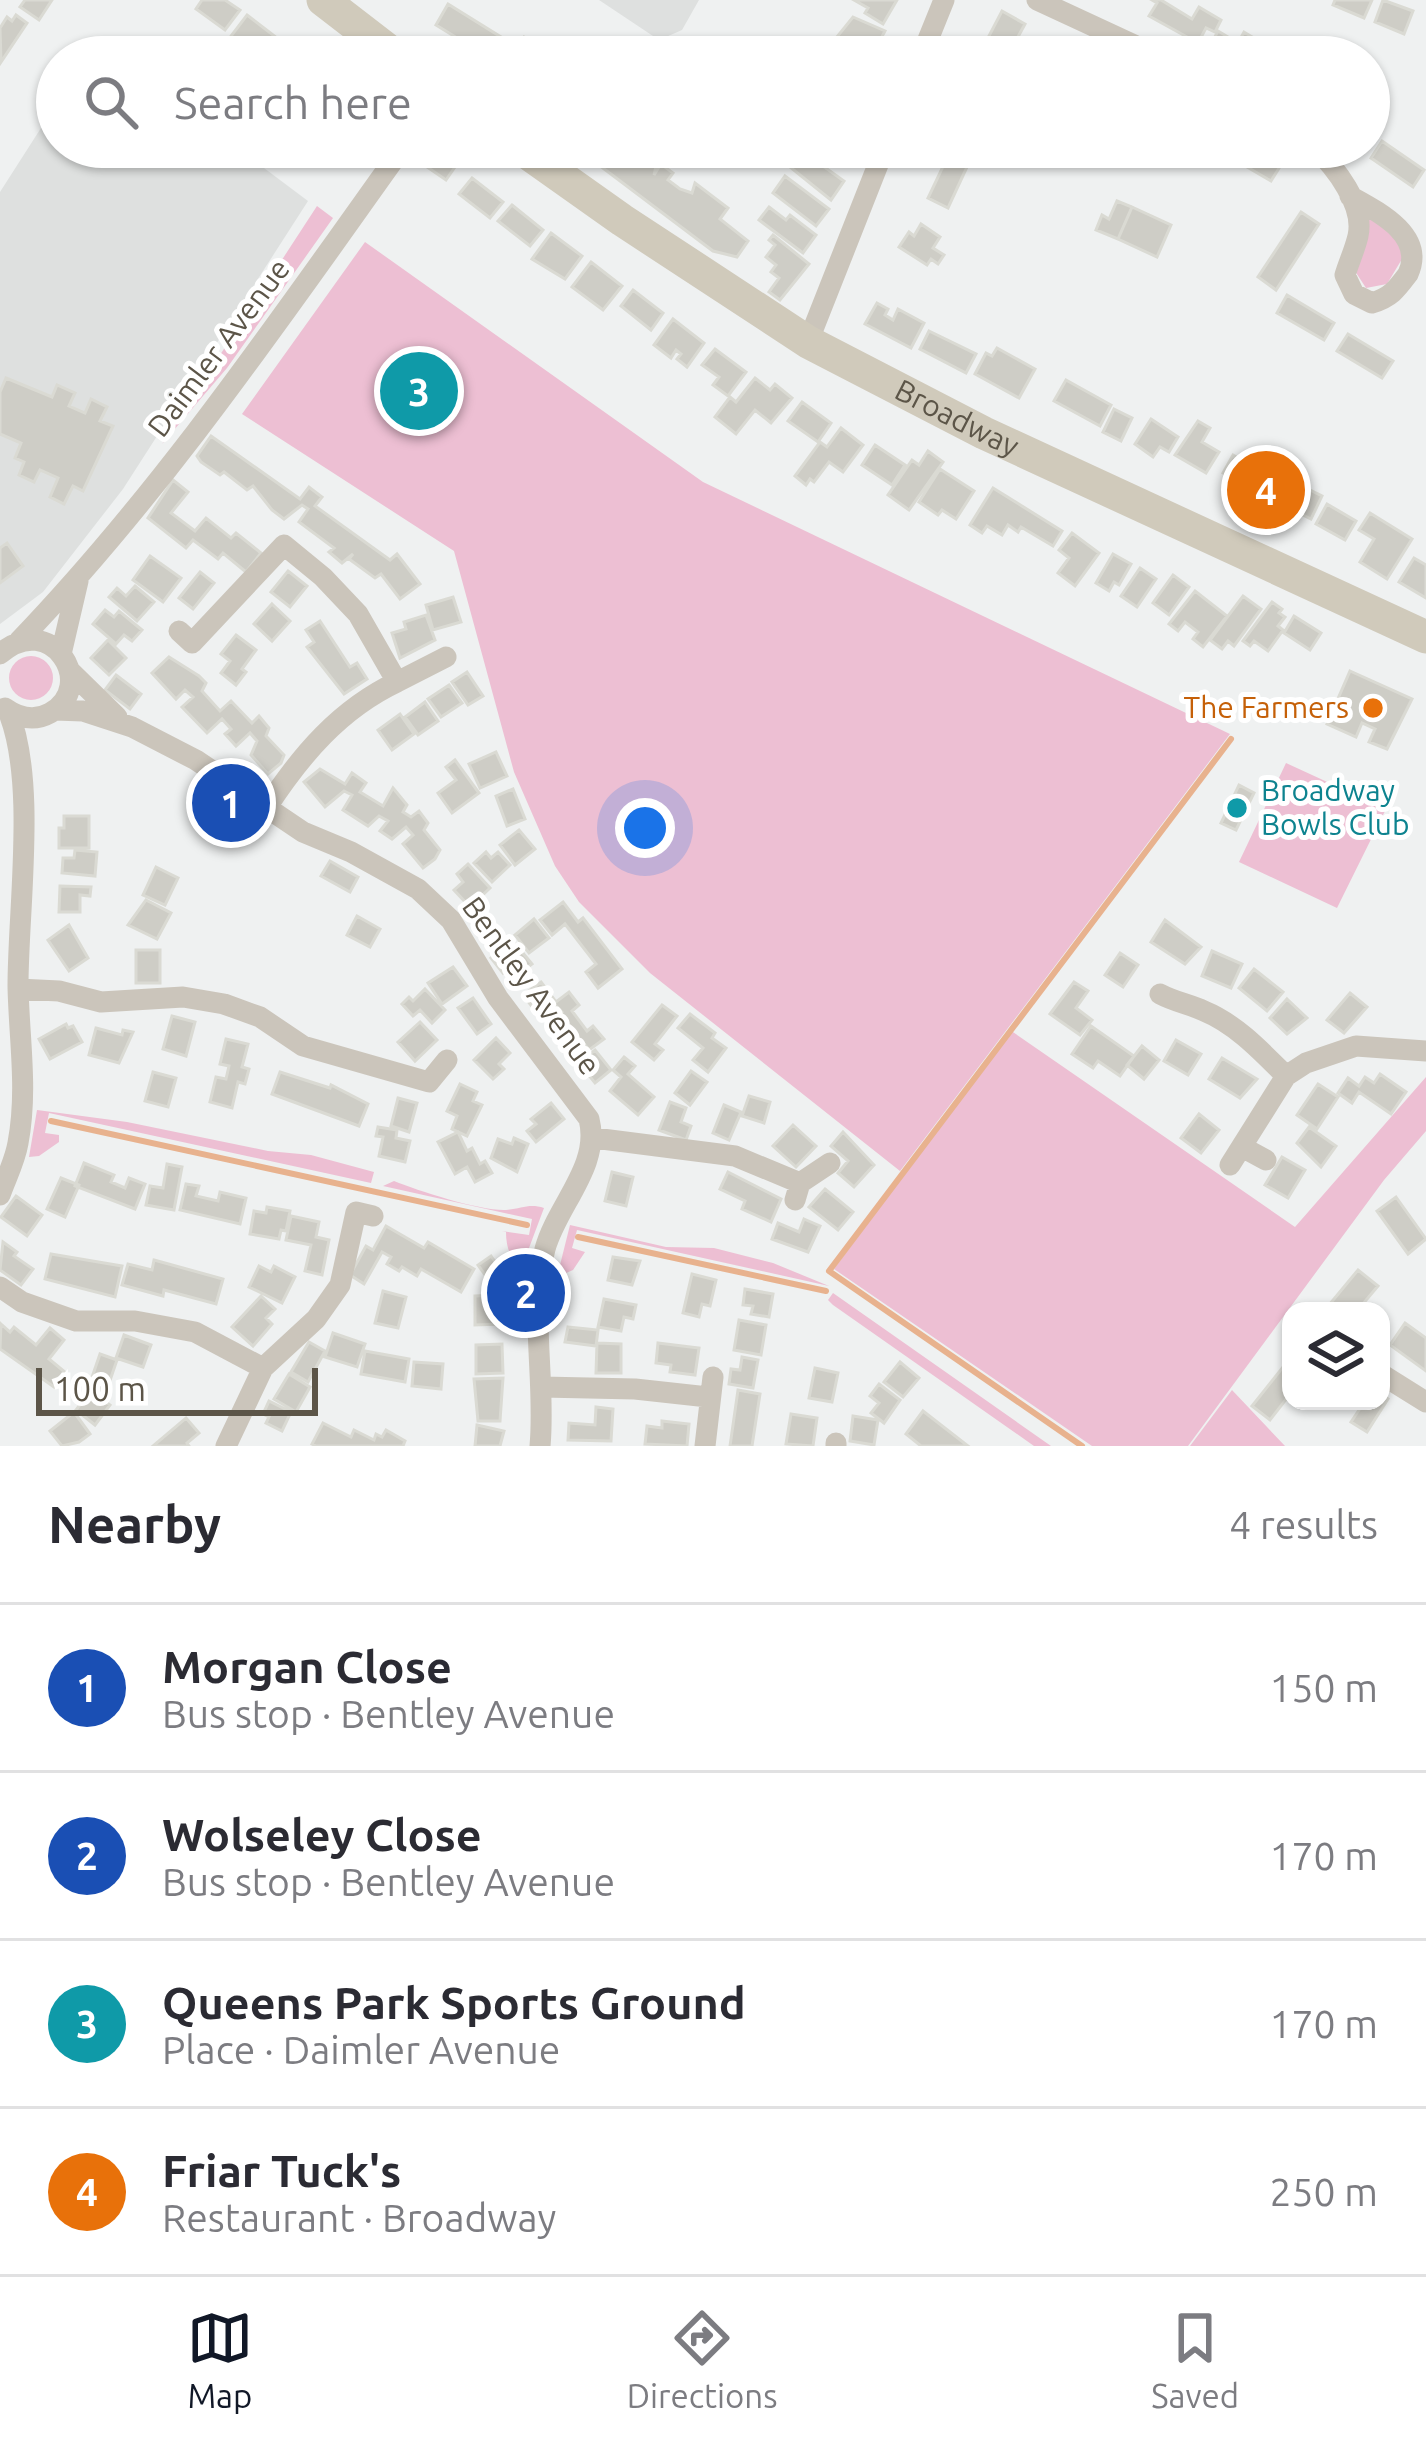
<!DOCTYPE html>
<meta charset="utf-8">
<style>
:root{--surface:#fff;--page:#f7f7f7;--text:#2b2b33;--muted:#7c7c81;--line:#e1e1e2;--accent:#111827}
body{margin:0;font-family:Ubuntu,sans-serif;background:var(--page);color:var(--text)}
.controls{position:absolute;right:36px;bottom:36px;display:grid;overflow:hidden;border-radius:24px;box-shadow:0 3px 9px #0004}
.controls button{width:108px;height:108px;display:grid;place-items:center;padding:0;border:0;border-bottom:3px solid var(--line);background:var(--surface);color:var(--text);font:60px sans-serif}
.scale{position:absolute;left:36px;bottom:30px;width:282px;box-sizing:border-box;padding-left:12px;border:6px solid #5c5548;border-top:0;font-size:33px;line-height:42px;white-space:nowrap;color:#5c5548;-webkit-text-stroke:9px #fff;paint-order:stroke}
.you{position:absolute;left:645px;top:828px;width:42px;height:42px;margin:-30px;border:9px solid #fff;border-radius:50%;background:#1a73e8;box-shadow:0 0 0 18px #1a73e833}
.badge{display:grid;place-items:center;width:78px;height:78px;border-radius:50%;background:var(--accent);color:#fff;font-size:39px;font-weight:700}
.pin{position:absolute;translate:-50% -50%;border:6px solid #fff;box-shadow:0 3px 12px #0006}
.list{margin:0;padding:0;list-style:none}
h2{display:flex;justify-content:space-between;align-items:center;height:156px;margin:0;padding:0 48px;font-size:51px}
h2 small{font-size:39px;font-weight:400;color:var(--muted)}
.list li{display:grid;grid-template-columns:78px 1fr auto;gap:36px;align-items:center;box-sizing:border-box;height:168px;padding:0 48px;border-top:3px solid var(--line)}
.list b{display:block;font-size:45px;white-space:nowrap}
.list p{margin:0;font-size:39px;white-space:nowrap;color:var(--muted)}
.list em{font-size:39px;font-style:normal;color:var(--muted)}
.icon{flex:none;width:66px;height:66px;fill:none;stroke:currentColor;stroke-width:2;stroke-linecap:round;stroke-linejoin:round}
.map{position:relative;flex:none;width:1426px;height:1446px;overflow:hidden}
.search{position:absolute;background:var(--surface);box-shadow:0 3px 9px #0004;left:36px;right:36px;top:36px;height:132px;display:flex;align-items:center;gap:30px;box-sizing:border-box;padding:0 42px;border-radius:66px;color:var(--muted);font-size:45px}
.sheet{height:828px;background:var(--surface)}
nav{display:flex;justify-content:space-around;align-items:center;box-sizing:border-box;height:168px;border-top:3px solid var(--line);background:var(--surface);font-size:33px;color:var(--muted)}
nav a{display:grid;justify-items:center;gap:6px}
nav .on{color:var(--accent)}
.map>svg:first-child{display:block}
.education{fill:#dee0df}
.green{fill:#edbfd3}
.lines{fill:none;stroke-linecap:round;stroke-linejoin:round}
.stream{stroke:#e8b28e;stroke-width:6}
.building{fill:#cecdc6;stroke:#dadad3;stroke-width:3}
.minor{stroke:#cbc5bb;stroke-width:21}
.secondary{stroke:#d0cabb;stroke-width:33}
.food-dot{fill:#e8710a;stroke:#fff;stroke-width:4.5}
.culture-dot{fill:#0f9aa8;stroke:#fff;stroke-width:4.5}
.labels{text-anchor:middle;stroke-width:10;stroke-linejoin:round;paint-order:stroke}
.street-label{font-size:30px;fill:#5c5548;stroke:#fff}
.food-label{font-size:30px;fill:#c56008;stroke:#fff;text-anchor:end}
.culture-label{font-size:30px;fill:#0d838f;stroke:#fff;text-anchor:start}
</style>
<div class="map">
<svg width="1426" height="1446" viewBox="0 0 1426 1446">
<rect width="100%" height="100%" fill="#eff1f1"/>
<path class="education" d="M599 0H699L682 30 659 40Z
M57 103V147H236L308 201 123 489 43 592 0 624V192Z"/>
<path class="green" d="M317 206 333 218 227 368 162 444Z
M1365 213 1384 223 1405 254 1387 284 1366 288 1353 268Z
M365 242 703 482 1230 734 900 1171 650 973 579 902 555 866 514 772 454 551 242 414Z
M9 678a22 22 0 1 1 44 0a22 22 0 1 1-44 0Z
M1286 763 1386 809 1337 908 1239 862Z
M1010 1030 1295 1227 1426 1077V1131L1384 1180 1188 1446H1092L834 1269Z
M37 1110 127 1122 268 1151 311 1155 374 1172 371 1183 49 1113 45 1133 59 1135V1142L39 1156 29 1157Z
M394 1181C419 1191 480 1211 506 1210 521 1209 529 1203 544 1208L529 1248 526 1270 523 1271C511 1259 506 1249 506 1232L502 1231 529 1235 532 1219 383 1186Z
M570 1225 666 1247 714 1248 773 1263 829 1286 577 1230 572 1248 585 1252 573 1270 557 1277Z
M833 1293 1051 1446H1034L833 1305 828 1300Z
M1232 1390 1285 1446H1190Z"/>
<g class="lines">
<path class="stream" d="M51 1121 527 1225
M578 1237 826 1291
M1082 1446 829 1271 1231 739"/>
</g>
<path class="building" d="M25 0H52L39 20 20 7Z
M202 0H225L240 10 225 30 196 9Z
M854 0H897L883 24 865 13 868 8Z
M1152 0H1161L1192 19 1199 7 1221 20 1215 32 1206 28 1198 43 1149 16 1157 3Z
M1335 0H1372L1364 18 1333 5Z
M1383 0 1413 11 1404 34 1375 22Z
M448 4 509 42 500 57H488L436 25Z
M1002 11 1025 24 1007 57H978Z
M16 15 27 23 1 62 0 28 7 17 12 21Z
M247 15 277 38 262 57 258 53 250 57 242 51 239 55 225 44Z
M853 17 885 31 871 57H857L832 43Z
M1218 31 1238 43 1244 32 1272 49 1269 53 1276 57H1232L1211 44Z
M524 37 542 49 536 57H511Z
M1382 141 1424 170 1413 187 1371 158Z
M425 147 457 164 446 180 417 160Z
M575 147H633V158L641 160 646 154 657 162 654 175 661 164 673 173 668 180 680 189 692 193 695 183 728 208 720 219 748 241 737 257 713 251Z
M1236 147H1251L1281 165 1271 181 1230 157Z
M802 151 844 181 831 200 790 167Z
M947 158 967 167 948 208 928 198Z
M785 176 829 209 816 226 773 193Z
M472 178 503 202 490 218 459 194Z
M1117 201 1132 207 1118 239 1096 230 1102 215 1109 219Z
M512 205 543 230 530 246 498 221Z
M769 207 786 220 790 215 816 235 803 253 759 220Z
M1132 207 1171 225 1157 257 1118 239Z
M1301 212 1319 224 1276 290 1258 277Z
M921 224 940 237 933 248 944 255 938 264 931 259 927 265 899 247 909 232 914 236Z
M551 233 582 256 565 279 532 259Z
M773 235 809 264 780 300 769 292 779 278 771 272 776 265 766 257 775 245 769 240Z
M591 262 622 286 603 310 572 287Z
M633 290 663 313 651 330 621 306Z
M1287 295 1334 323 1324 340 1277 313Z
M877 303 888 309 885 315 893 320 898 309 924 323 911 348 865 324Z
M673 319 704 343 687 367 677 359 681 354 676 350 671 358 654 345Z
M929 331 976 354 966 373 920 349Z
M1348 334 1393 361 1382 378 1337 351Z
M997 348 1035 369 1019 398 975 374 986 353 992 356Z
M715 349 746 372 728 396 713 385 719 377 702 365Z
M410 356 455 386 429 425 384 396Z
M6 378 52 397 57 385 75 393 69 406 85 413 91 399 107 407 100 421 113 426 83 491 73 486 64 504 50 497 58 478 40 470 34 482 19 475 24 462 15 458 21 443 0 434V392Z
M755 378 770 390 775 384 792 398 771 423 755 410 736 434 715 417 730 397 736 402Z
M1066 380 1111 405 1100 426 1054 401Z
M802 402 831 423 818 442 788 421Z
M1114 409 1132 418 1121 441 1103 432Z
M1151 419 1178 437 1169 452 1160 447 1153 457 1135 444Z
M1198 421 1210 428 1202 442 1219 452 1206 473 1175 455Z
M841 428 863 445 843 472 829 462 814 482 810 479 806 485 795 476 820 442 827 447Z
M211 436 300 499 309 487 322 497 315 506 390 560 397 554 420 584 400 599 381 574 375 578 349 559 353 554 342 563 329 552 334 548 299 522 308 509 302 505 284 519 272 510 253 486 247 490 224 472 220 475 201 462 197 456Z
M875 445 905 465 892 485 862 465Z
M928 451 943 462 909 510 888 495 912 460 919 465Z
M1233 455 1255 468 1245 485 1223 473Z
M1268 467 1301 488 1289 509 1255 489Z
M940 469 974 491 956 519 942 510 938 515 919 502Z
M173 480 188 492 171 513 195 531 206 518 231 538 236 533 261 553 246 572 223 553 218 559 193 540 186 548 148 518Z
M1304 487 1322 496 1311 519 1293 510Z
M993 488 1062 531 1053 546 1021 527 1018 532 1008 525 1002 535 987 526 982 533 970 525Z
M1327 504 1356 521 1345 540 1316 524Z
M1370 513 1412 539 1387 579 1360 562 1374 539 1359 530Z
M1072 533 1099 553 1075 586 1058 573 1069 558 1059 550Z
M7 543 23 566 0 583V548Z
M1113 554 1131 564 1119 585 1114 582 1109 591 1096 583Z
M150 556 181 578 163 602 133 580Z
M1414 558 1426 565V598L1399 582Z
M1140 568 1156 579 1137 607 1121 596Z
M288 571 307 586 290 607 271 592Z
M200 572 214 583 193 609 179 598Z
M1173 575 1189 587 1169 615 1153 603Z
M135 586 154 602 137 621 109 597 117 588 126 596Z
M1195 591 1227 616 1203 647 1193 639 1198 632 1185 622 1178 631 1169 624Z
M1243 596 1261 609 1234 646 1228 641 1222 649 1210 640Z
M453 597 461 622 433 630 426 605Z
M1272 602 1282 609 1279 613 1285 617 1278 626 1283 630 1268 651 1254 641 1250 646 1243 641Z
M272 604 290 621 272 641 254 624Z
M105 610 114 617 119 611 142 630 132 641 124 635 116 644 93 624Z
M426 615 435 640 400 658 392 633 406 629 404 622Z
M1294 616 1321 633 1310 650 1284 633Z
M320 621 350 667 357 663 367 679 344 694 307 647 314 642 306 630Z
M236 635 256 650 242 669 246 672 236 685 221 673 230 661 221 654Z
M108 640 126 658 109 675 91 658Z
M169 657 199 676 206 683 202 691 220 711 231 701 252 723 259 716 269 728 266 736 284 755 281 763 268 774 251 755 257 741 250 733 236 746 225 734 231 729 222 719 207 733 182 707 193 697 185 690 176 699 152 673Z
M1350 671 1412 699 1387 749 1369 742 1375 729 1362 723 1356 737 1327 724Z
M467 672 483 696 468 705 452 682Z
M116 675 141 694 130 709 105 690Z
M449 685 462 703 441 717 428 699Z
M425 702 438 721 418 735 405 717Z
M400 714 414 734 392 750 378 730Z
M496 752 507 776 480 788 469 764Z
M455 760 479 793 452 813 438 793 456 780 446 767Z
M320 769 345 784 352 773 366 783 360 792 383 806 393 788 407 805 403 812 411 817 419 811 428 823 424 830 440 850 435 859 423 868 403 844 413 835 406 827 392 839 380 831 388 821 379 816 368 826 343 810 352 795 344 791 325 807 304 782Z
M198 785 226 804 216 818 188 799Z
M1239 785 1254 793 1236 830 1221 823Z
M513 789 525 819 507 826 496 796Z
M64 816H89V848H59V828H64Z
M519 830 535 849 515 865 500 845Z
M75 850 97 852 95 876 62 873 63 858H74Z
M486 852 491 858 498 852 510 865 492 882 474 863Z
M330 861 358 877 350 892 321 876Z
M468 864 490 888 470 907 454 890 463 882 457 874Z
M156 867 178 878 165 905 143 895Z
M60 886 91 887 90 896 80 895V912H59Z
M146 900 171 913 157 939 128 925Z
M563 902 578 922 583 918 622 969 598 988 586 972 596 964 565 924 552 935 540 920Z
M357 916 380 929 370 947 347 935Z
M534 919 549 938 529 953 515 935Z
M1165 920 1201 947 1185 964 1151 942Z
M69 925 88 958 69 971 48 940Z
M513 941 532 964 520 973 513 964 503 973 491 958Z
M136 950H160V983H136Z
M1212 951 1242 964 1231 988 1202 976Z
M1120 953 1138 965 1123 987 1105 975Z
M453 967 467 986 442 1004 428 983Z
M1254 969 1283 992 1267 1011 1239 988Z
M541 982 556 1002 569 992 579 1005 572 1011 587 1031 593 1026 604 1039 589 1050 581 1040 569 1048 549 1022 562 1012 556 1006 541 1018 523 995Z
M1074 982 1088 991 1076 1008 1092 1020 1080 1035 1050 1014Z
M425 989 445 1010 432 1023 420 1010 413 1016 402 1004 409 997 413 1001Z
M1350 993 1367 1007 1344 1033 1327 1020Z
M473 998 491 1024 477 1034 458 1008Z
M1287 999 1307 1018 1287 1034 1270 1018Z
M662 1005 677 1016 655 1044 663 1050 654 1060 632 1042Z
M690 1014 715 1033 712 1038 726 1048 708 1072 693 1060 703 1048 678 1028Z
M172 1016 195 1022 186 1056 163 1049Z
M420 1022 437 1040 415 1061 398 1042Z
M66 1024 68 1028 73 1026 82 1042 50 1059 39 1039Z
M1091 1026 1134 1056 1120 1076 1098 1061 1093 1068 1072 1054Z
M96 1028 122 1035 123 1030 133 1032 119 1063 89 1055Z
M496 1038 510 1053 499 1064 504 1069 493 1079 474 1060Z
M226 1039 248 1044 242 1067 249 1069 245 1084 238 1082 232 1108 210 1102 216 1077 226 1079 229 1066 220 1064Z
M1176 1040 1201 1054 1188 1075 1164 1061Z
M1142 1046 1159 1060 1144 1079 1127 1065Z
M595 1050 611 1070 595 1083 579 1063Z
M624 1057 635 1066 628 1074 654 1097 638 1115 610 1091 621 1077 613 1070Z
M1222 1058 1257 1079 1240 1098 1209 1079Z
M691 1071 707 1082 690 1105 675 1093Z
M153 1072 176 1078 168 1107 145 1101Z
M280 1072 330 1088 331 1085 368 1104 359 1126 272 1094Z
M1380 1074 1406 1092 1391 1114 1359 1092 1352 1103 1338 1093 1348 1078 1359 1086 1365 1077 1374 1083Z
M460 1084 477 1092 473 1101 482 1105 467 1136 452 1129 457 1116 447 1111Z
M1318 1084 1338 1097 1317 1129 1297 1115Z
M749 1096 770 1102 764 1123 742 1116Z
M398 1098 417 1103 409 1132 391 1126Z
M670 1102 686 1108 681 1122 691 1126 686 1140 659 1130Z
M551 1103 564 1119 536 1142 527 1131 536 1124 531 1119Z
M724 1105 741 1112 729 1140 713 1133Z
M1199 1114 1219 1130 1201 1153 1181 1138Z
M793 1125 816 1146 796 1167 773 1146Z
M378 1127 397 1130 396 1138 410 1141 405 1162 379 1156 383 1137 376 1136Z
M1309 1127 1336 1146 1321 1167 1297 1143Z
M458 1132 467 1151 472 1148 480 1164 485 1161 492 1173 475 1182 467 1167 455 1174 438 1142Z
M843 1132 874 1165 854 1187 838 1173 848 1161 831 1146Z
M514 1138 528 1144 517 1172 491 1158 498 1139 512 1144Z
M1282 1157 1305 1170 1288 1198 1265 1185Z
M84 1163 114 1175 111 1182 125 1188 129 1178 145 1184 135 1209 75 1186Z
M167 1164 182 1167 174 1210 146 1205 150 1186 163 1188Z
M612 1172 633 1177 626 1206 605 1201Z
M728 1172 781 1199 771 1222 742 1209 745 1201 720 1189Z
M61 1178 79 1185 65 1217 47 1209Z
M186 1184 199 1186 196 1196 218 1201 220 1192 246 1198 240 1224 180 1210Z
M825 1189 853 1212 838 1230 809 1207Z
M16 1196 42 1215 27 1236 1 1217Z
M1396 1197 1426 1239 1408 1254 1377 1211Z
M267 1207 290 1211 286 1231 281 1230 279 1239 250 1234 254 1211 266 1213Z
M291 1216 319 1222 316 1237 329 1240 322 1275 305 1271 311 1245 286 1240Z
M804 1219 820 1226 808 1252 772 1239 778 1223 799 1232Z
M386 1226 424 1248 428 1242 474 1269 461 1292 421 1269 417 1276 402 1267 399 1271 387 1264 391 1257 382 1252 364 1284 350 1275 366 1246 373 1250Z
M3 1242 17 1252 14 1256 33 1269 21 1285 0 1270Z
M51 1254 122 1266 115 1297 45 1279Z
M491 1256 511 1284 498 1293 478 1265Z
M613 1257 640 1261 632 1285 608 1280Z
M154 1260 223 1279 216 1304 164 1290 163 1296 122 1285 128 1264 152 1270Z
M259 1266 271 1272 274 1266 295 1277 282 1303 249 1287Z
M1358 1270 1378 1286 1357 1311H1337L1329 1305Z
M692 1274 716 1280 710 1306 702 1304 699 1317 683 1313Z
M745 1289 773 1294 769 1317 751 1314 753 1306 743 1305Z
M383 1291 406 1297 398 1328 375 1323Z
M501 1295 502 1324 475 1325V1296Z
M261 1296 275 1309 266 1318 272 1324 253 1346 232 1327Z
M604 1299 636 1305 633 1319 624 1317 621 1331 598 1327Z
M739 1320 766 1325 761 1355 734 1350Z
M1405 1323 1426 1338V1371L1390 1345Z
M1 1324 10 1332 14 1327 36 1345 50 1328 64 1340 49 1359 66 1373 54 1387 0 1349Z
M568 1327 598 1330 596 1346 565 1342Z
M333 1333 365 1344 357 1367 325 1357Z
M124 1335 151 1345 143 1367 116 1358Z
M309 1342 325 1351 308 1382 291 1372Z
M597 1343 621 1344V1373H596Z
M658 1343 699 1348 695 1375 670 1372 671 1365 656 1363Z
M502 1344 503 1373 476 1374V1345Z
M365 1351 409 1359 405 1382 361 1374Z
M100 1354 117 1360 106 1392 89 1386Z
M742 1357 758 1360 753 1388 729 1384 731 1369 740 1370Z
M1291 1357V1393L1270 1420 1252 1406Z
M414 1362 443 1364 441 1389 412 1386Z
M900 1362 919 1378 903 1397 884 1382Z
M815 1368 838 1373 832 1402 809 1398Z
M289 1374 310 1387 296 1412 274 1399Z
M503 1378 500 1421H478L474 1379Z
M879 1384 900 1400 884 1423 871 1413 879 1403 870 1396Z
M91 1390 110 1405 95 1425 76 1410Z
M738 1390 760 1394 752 1446H730Z
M1381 1394 1388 1399 1367 1432 1351 1422 1365 1401H1381Z
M269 1401 291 1412 282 1431 266 1423 269 1417 263 1414Z
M596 1407 613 1409 611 1441 568 1440 569 1423 595 1425Z
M923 1411 968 1446H921L906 1434Z
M74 1412 90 1434 79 1442 62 1446 50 1431Z
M791 1414 817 1418 813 1446 786 1444Z
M853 1416 878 1420 874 1445 850 1441Z
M186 1418 199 1433 187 1443 189 1446H153Z
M662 1421 689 1424 687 1446 645 1444 647 1426 662 1428Z
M323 1423 351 1437 354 1430 374 1440 376 1434 382 1437 386 1430 405 1441 403 1446H316L312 1444Z
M477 1425 504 1431 500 1446H475Z"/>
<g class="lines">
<path class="minor" d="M1037 0 1160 57
M921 57 944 0
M1314 147C1335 167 1365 205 1358 236 1355 249 1349 262 1345 275L1354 294 1372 303C1391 297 1396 290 1408 274 1426 235 1377 211 1350 196
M808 342 885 147
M179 631 192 643 284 545 323 577 358 614 397 682C340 709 301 755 267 807
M19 641C163 491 282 316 403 147
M0 654C51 609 99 686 50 713 34 722 19 718 5 708
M61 654 78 581
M70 671 117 717
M397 682 446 657
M55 710 83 711 132 727 196 760 303 832 351 852 418 889 451 920 498 998 589 1119C601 1166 557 1205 545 1249 529 1313 546 1381 540 1446
M18 989 59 991 101 1002 183 997 224 1004 260 1017 303 1046 429 1082 447 1060
M1160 994C1175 1002 1189 1004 1204 1011 1236 1024 1262 1052 1286 1076
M594 1138 735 1156 800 1183
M1242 1147 1266 1160
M1230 1165 1286 1076 1306 1063 1356 1046 1426 1051
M0 1195C6 1178 15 1161 18 1143 28 1090 19 1039 18 986 18 907 37 781 8 711
M795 1200 800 1183 830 1163
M0 1287 22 1302 76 1321H135L195 1332 263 1368
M1381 1374 1426 1402
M542 1387 635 1389 708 1397
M836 1443V1446
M226 1446 263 1368 316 1319 340 1285 356 1212 373 1216
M705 1446 713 1377"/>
<g class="secondary">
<path d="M323 0 397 57"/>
<path id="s1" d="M519 147 622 220 808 342 984 433 1426 637"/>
</g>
</g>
<circle class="food-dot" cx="1373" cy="708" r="12"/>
<circle class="culture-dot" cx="1237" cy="808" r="12"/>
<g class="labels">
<g class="street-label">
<text transform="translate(219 348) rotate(-53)" y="10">Daimler Avenue</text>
<text dy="10" stroke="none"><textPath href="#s1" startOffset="516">Broadway</textPath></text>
<text transform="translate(531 986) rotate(54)" y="10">Bentley Avenue</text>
</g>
<g class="food-label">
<text x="1349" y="718">The Farmers</text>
</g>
<g class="culture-label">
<text x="1261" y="801">Broadway<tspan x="1261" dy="34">Bowls Club</tspan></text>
</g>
</g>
</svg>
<div class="controls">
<button><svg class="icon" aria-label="layers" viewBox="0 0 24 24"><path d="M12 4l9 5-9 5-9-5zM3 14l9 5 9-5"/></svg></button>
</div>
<div class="scale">100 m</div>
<div class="you"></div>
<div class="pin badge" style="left:231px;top:803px;background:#1a4fb4">1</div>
<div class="pin badge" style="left:526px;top:1293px;background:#1a4fb4">2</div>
<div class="pin badge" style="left:419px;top:391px;background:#0f9aa8">3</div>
<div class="pin badge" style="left:1266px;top:490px;background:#e8710a">4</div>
<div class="search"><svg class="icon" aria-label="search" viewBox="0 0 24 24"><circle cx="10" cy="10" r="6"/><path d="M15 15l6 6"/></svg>Search here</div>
</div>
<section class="sheet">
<h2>Nearby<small>4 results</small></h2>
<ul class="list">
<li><span class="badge" style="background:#1a4fb4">1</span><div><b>Morgan Close</b><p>Bus stop · Bentley Avenue</p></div><em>150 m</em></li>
<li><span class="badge" style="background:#1a4fb4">2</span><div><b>Wolseley Close</b><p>Bus stop · Bentley Avenue</p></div><em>170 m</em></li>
<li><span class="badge" style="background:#0f9aa8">3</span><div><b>Queens Park Sports Ground</b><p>Place · Daimler Avenue</p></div><em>170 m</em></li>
<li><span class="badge" style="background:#e8710a">4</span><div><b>Friar Tuck's</b><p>Restaurant · Broadway</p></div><em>250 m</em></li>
</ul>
</section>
<nav>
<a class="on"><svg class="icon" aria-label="map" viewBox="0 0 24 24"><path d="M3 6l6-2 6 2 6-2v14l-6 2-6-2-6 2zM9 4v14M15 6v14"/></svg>Map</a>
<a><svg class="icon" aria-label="directions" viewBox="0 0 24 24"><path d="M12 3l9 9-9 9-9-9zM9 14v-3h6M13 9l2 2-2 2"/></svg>Directions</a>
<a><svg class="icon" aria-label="saved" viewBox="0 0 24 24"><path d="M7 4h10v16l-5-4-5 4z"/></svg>Saved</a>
</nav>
